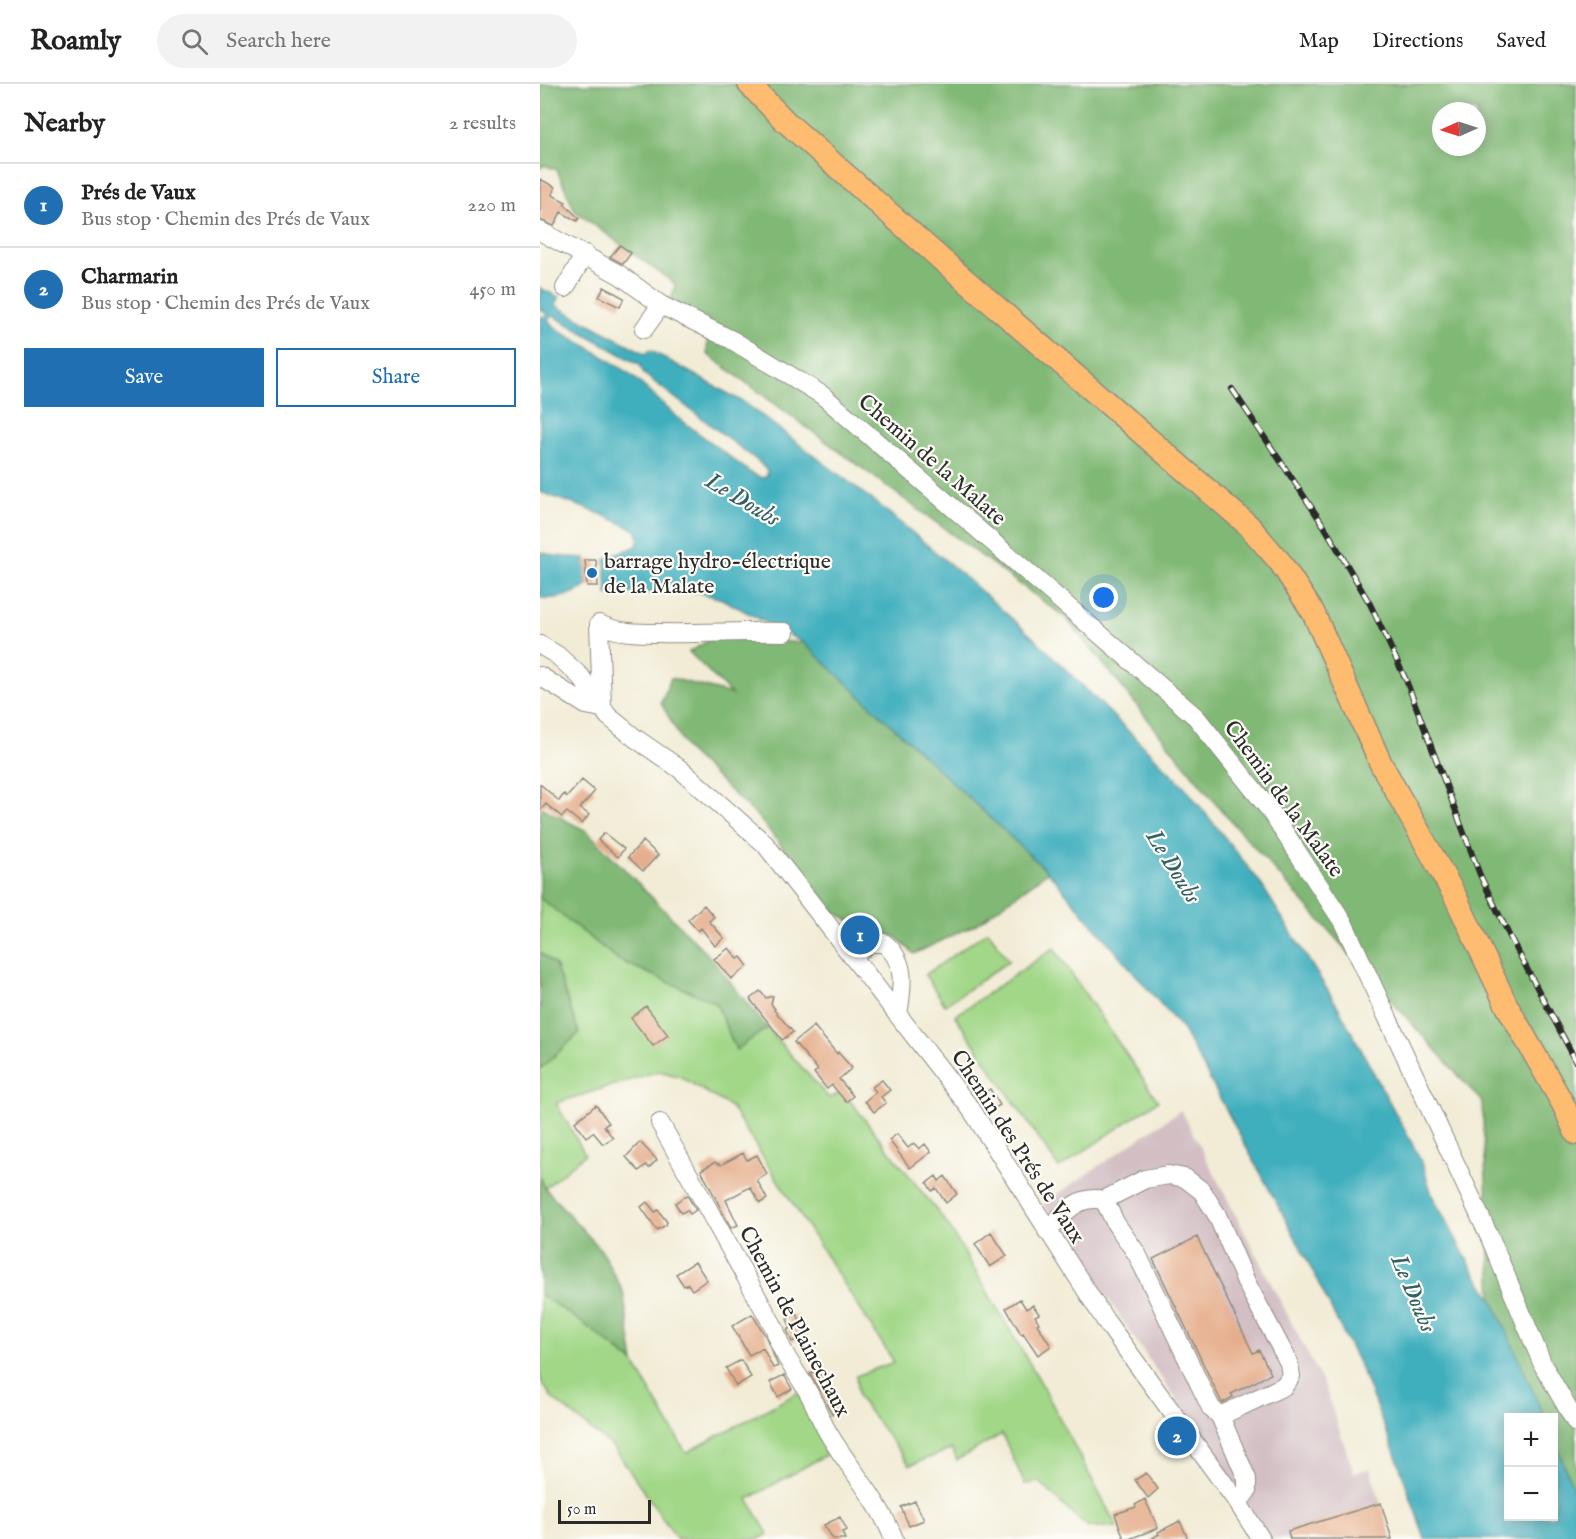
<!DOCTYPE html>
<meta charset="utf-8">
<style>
:root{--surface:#fff;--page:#f2f2f2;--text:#222;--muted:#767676;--line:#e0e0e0;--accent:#1f6fb2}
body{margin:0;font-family:"IM FELL English",serif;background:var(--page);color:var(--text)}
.controls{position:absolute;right:18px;bottom:18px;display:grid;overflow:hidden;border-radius:0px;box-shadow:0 3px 15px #0003}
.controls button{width:54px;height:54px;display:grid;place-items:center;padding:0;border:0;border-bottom:2px solid var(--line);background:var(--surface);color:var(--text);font:30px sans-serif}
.compass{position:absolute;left:892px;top:18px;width:54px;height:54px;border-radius:50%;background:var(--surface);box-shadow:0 3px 15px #0003;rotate:267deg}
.scale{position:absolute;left:18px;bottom:15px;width:93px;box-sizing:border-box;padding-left:6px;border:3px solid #2b2b2b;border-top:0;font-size:16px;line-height:21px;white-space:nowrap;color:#2b2b2b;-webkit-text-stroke:4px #fdfcf7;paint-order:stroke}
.you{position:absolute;left:564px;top:514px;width:21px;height:21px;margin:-15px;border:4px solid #fff;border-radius:50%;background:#1a73e8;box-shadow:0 0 0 9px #1a73e833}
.badge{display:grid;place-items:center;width:39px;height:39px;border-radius:50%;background:var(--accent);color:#fff;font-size:20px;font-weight:700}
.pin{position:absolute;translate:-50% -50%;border:3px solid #fff;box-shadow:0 2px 6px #0006}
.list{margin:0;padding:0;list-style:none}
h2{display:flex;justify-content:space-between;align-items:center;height:78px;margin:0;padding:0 24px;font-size:26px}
h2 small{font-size:20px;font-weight:400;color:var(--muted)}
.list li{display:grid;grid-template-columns:39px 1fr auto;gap:18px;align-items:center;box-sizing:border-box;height:84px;padding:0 24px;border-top:2px solid var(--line)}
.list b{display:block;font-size:22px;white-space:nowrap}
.list p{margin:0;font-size:20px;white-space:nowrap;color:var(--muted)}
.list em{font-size:20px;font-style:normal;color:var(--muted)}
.actions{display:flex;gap:12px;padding:18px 24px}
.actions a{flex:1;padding:14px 0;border:2px solid var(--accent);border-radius:0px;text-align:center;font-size:21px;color:var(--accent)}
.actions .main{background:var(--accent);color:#fff}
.icon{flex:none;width:33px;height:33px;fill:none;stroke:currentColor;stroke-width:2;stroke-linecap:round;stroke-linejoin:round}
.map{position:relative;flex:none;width:1036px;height:1455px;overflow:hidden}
header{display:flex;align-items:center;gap:36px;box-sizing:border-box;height:84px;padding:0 30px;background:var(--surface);border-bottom:2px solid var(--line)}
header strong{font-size:28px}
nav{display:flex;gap:33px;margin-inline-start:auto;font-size:21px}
.search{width:420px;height:54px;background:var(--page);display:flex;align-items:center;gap:15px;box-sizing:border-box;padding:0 21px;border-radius:33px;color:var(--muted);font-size:22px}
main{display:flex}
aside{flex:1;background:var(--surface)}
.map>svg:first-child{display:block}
.industrial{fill:#d2bec3}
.green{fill:#a1d787;stroke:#668159;stroke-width:1.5}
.forest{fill:#80b874;stroke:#567250;stroke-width:1.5;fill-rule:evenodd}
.water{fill:#41afbd;stroke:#366d74;stroke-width:1.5;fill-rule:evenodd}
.building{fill:#e5ad8b}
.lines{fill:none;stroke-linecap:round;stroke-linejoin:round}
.minor-casing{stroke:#8e8c80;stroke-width:20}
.major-casing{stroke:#8e8c80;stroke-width:25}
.minor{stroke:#fff;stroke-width:18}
.major{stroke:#fdbc6f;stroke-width:22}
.rail-casing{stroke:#2b2b2b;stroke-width:6}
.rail{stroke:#fdfcf7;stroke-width:4;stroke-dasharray:11;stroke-linecap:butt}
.poi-dot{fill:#1f6fb2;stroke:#fdfcf7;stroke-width:2}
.labels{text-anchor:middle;stroke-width:4.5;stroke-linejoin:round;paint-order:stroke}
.street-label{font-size:22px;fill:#2b2b2b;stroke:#fdfcf7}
.poi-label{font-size:22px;fill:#2b2b2b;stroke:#fdfcf7;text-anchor:start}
.water-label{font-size:24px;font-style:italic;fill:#346065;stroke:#fdfcf7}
</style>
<header>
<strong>Roamly</strong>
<div class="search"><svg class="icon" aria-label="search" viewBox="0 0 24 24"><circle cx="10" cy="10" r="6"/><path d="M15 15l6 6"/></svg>Search here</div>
<nav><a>Map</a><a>Directions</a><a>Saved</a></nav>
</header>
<main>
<aside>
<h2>Nearby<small>2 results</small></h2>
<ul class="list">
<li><span class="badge">1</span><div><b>Prés de Vaux</b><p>Bus stop · Chemin des Prés de Vaux</p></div><em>220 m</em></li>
<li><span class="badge">2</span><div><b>Charmarin</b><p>Bus stop · Chemin des Prés de Vaux</p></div><em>450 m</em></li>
</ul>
<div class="actions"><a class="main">Save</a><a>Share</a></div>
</aside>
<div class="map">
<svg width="1036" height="1455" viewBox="0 0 1036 1455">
<rect width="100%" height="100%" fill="#fdfcf7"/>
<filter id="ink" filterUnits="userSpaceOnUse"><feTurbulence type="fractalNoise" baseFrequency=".0167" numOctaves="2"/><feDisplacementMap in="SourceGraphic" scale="12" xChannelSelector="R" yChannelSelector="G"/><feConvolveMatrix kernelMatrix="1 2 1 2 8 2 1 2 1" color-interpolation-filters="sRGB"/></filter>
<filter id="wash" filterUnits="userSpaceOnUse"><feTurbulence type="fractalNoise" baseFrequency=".008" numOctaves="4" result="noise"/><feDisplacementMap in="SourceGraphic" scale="24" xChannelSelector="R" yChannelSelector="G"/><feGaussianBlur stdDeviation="1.35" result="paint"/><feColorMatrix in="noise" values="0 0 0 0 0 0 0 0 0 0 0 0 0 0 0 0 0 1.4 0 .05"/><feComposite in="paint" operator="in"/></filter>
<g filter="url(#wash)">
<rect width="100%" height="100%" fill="#f2ecd6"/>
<path class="industrial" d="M641 1026 785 1303 814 1389 830 1384 852 1455H731L503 1120Z"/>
<path class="green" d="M0 814 79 876 176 919 196 965 227 944 289 1014 303 1008 408 1141 500 1297 577 1443H549L529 1427 500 1398 485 1400 462 1350 417 1376 412 1365 370 1381 318 1313 316 1292 354 1278 191 1023 141 993 119 987 16 1019 45 1070 5 1104 0 1092V985L39 949 15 881 0 868Z
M448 847 469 877 405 921 385 891Z
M514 864 618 1017 519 1084 415 932Z
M0 1210 44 1240 94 1279 146 1369 259 1308 291 1368 208 1415 228 1450 219 1455H137L74 1364 12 1314 0 1295Z"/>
<path class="forest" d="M0 0H1036V1411L1014 1356V1334L1004 1333 952 1214 942 1018 682 727 526 534 167 270 168 236 131 217 135 200 35 127 17 86 4 81 0 85ZM901 27H937V63H901Z
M176 552 264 559 508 788 436 840 374 870 356 853 320 843 296 829 217 732 147 666 121 619 131 594 191 610 149 568Z
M0 723 47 747 171 874 227 944 196 966 176 919 79 876 0 814Z
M0 868 15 881 39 949 0 985Z
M0 1092 5 1104 61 1166 83 1207 94 1278 44 1240 0 1210Z"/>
<path class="water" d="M0 204 19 213 15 221 27 228 106 270 110 266 205 319 343 424 423 491 497 557 644 702 719 797 798 923 882 1078 892 1111 934 1188 952 1214 1004 1333 969 1334V1432H1014V1356L1036 1411V1455H885L858 1377 822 1287 761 1164 643 946 508 788 264 559 182 515 158 508 67 510 65 475 97 462 99 453 96 446 61 430 0 408V232L4 234 7 229 0 226ZM12 231 100 281 104 290 219 378 227 387V392L222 394 211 389 136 332 89 289 50 264 21 248 8 237Z
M0 468 15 472 45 474 47 502C31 511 19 516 0 514Z"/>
<g id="blocks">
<path class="building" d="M0 95 15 103 12 111 26 118 24 120 39 134 37 137 21 128 14 142 0 136Z
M80 161 91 169 83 180 70 173Z
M64 203 84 214 80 223 59 213Z
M45 476H56L58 502H47Z
M42 696 55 707 40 724 49 731 42 740 27 728 22 733 6 720 0 727V700L19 717 24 710 27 713Z
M64 749 84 765 78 773 58 756Z
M103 757 118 771 103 787 88 773Z
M164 821 174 833 169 837 184 854 175 862 161 844 158 847 148 836Z
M189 864 198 875 201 873 208 882 191 895 174 875Z
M220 907 226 914 233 912 231 920 235 925 234 926 253 948 242 956 210 915Z
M106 922 128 951 113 962 91 934Z
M274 942 297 970 298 968 312 984 299 995 313 1012 306 1018 292 1001 287 1005 274 989 278 986 254 958Z
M342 996 350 1006 341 1013 346 1019 334 1028 325 1017 336 1008 332 1003Z
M450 1005 460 1021 447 1029 437 1014Z
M56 1021 69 1039 64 1042 73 1054 63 1060 53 1048 46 1053 35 1038Z
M357 1050 368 1064 374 1059 379 1065 385 1060 391 1068 370 1084 349 1056Z
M100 1058 117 1076 109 1084 106 1081 99 1087 86 1073Z
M203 1069 207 1076 217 1071 227 1090 217 1096 227 1115 220 1119 210 1103 186 1116 198 1141 191 1144 161 1086 175 1078 181 1081Z
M396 1092 399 1097 405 1092 417 1110 406 1119 396 1104 392 1107 387 1099Z
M147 1111 156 1126 150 1130 147 1126 141 1129 135 1119Z
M107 1118 115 1128 118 1126 127 1138 126 1141 117 1146 101 1123Z
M451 1148 467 1172 450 1183 435 1160Z
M657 1153 713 1269 719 1266 731 1290 691 1310 693 1313 682 1319 613 1175Z
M155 1178 167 1196 152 1206 148 1200 144 1202 136 1190Z
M480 1215 486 1225 493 1221 499 1230 495 1232 499 1239 497 1240 511 1262 498 1271 483 1249 481 1250 467 1226 466 1224Z
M212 1230 225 1251 238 1282 233 1284 223 1264 209 1271 192 1242Z
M257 1230 267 1251 252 1258 247 1246 251 1244 247 1235Z
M201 1276 211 1293 196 1302 186 1284Z
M277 1285 301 1325 292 1330 270 1290Z
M244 1291 252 1305 238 1313 230 1298Z
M606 1389 618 1405 608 1414 595 1396Z
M605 1415 618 1444 589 1455H584L575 1430 596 1423 595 1421Z
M375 1417 384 1436 369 1442 361 1423Z
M841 1419 852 1455H750L748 1447Z
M300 1433 307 1446 302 1448 305 1455H293L284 1441Z
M640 1437 648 1455H611L619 1450 618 1448Z"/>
</g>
</g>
<g filter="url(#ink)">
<use href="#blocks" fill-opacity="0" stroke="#8e8c80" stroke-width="1.5"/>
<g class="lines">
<defs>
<path id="minor" d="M0 147 80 191 121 221 192 256 282 311 656 633 729 725 803 838 951 1156 1003 1281 1036 1339
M25 204 45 170
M104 245 121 221
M0 561 17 571 41 593 68 632 95 654 140 685 225 760 431 1025 565 1236 698 1419 721 1455
M0 592 46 621 62 624
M62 623 59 540C78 549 98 549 119 549 161 550 203 547 245 548
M313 872 330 859H344C368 879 362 903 358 931
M120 1039 235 1245C240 1268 256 1287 267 1306 276 1321 281 1338 290 1352 312 1388 338 1415 354 1455
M564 1116 605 1095 629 1091 645 1094 662 1107 677 1131 707 1200 749 1279 751 1292 744 1302 680 1332 707 1395V1407L698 1419
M507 1147C524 1130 537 1110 564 1116L576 1140 597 1170 671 1324 680 1332"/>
<path id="major" d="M209 0 245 37 402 176 708 441 740 478 773 528 841 680 915 812 967 922 1023 1020 1036 1049"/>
</defs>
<use href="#minor" class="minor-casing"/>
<use href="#major" class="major-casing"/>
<use href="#minor" class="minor"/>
<use href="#major" class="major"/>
<defs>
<path id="rail" d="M692 305 784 442 830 520 866 596 940 791 969 851 1036 977"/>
</defs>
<use href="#rail" class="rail-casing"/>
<use href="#rail" class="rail"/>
</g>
</g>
<circle class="poi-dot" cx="52" cy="489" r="6"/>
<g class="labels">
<g class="street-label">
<text transform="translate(393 375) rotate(41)" y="8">Chemin de la Malate</text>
<text transform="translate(745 714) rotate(54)" y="8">Chemin de la Malate</text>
<text transform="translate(479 1062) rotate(57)" y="8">Chemin des Prés de Vaux</text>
<text transform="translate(256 1237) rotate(62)" y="8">Chemin de Plainechaux</text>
</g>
<g class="poi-label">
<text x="64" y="484">barrage hydro-électrique<tspan x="64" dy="25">de la Malate</tspan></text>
</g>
<g class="water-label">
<text transform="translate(203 415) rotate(31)" y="8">Le Doubs</text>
<text transform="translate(634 782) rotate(58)" y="8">Le Doubs</text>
<text transform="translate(874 1209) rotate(67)" y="8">Le Doubs</text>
</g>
</g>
</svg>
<div class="controls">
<button>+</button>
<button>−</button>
</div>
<svg class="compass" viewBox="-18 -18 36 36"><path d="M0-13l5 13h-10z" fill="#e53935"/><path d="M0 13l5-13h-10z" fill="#767676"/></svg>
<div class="scale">50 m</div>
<div class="you"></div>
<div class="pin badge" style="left:320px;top:851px">1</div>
<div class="pin badge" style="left:637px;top:1352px">2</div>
</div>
</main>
